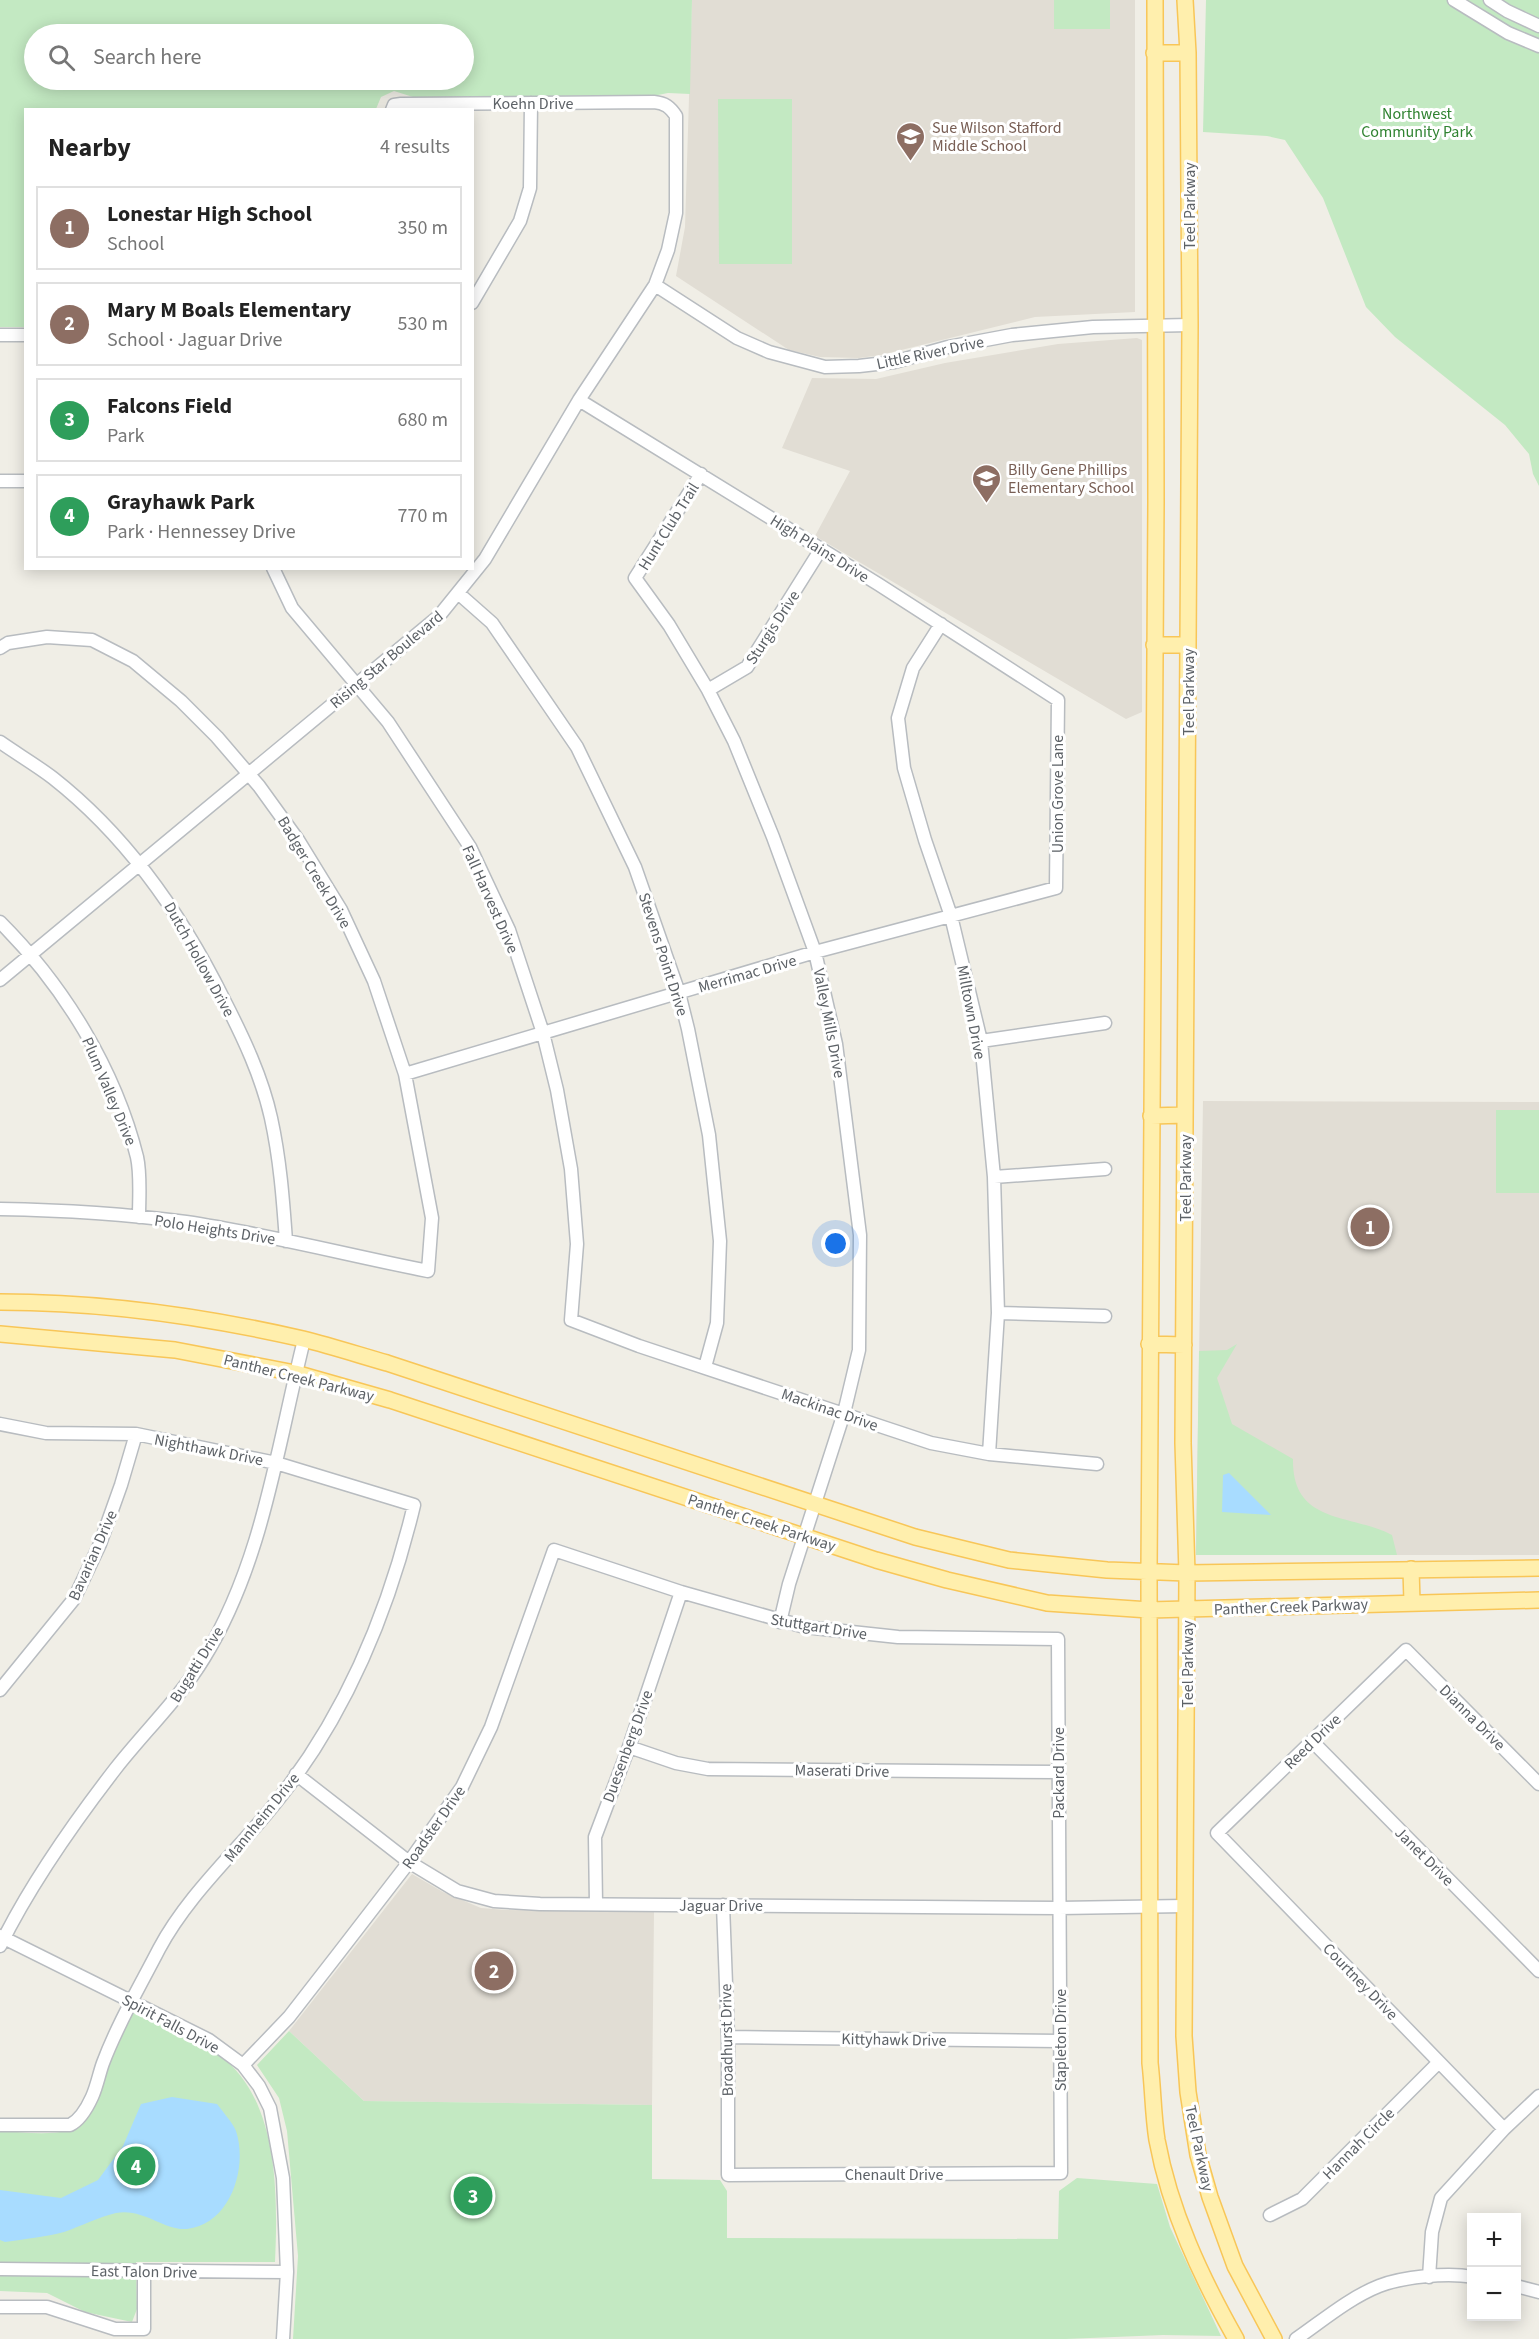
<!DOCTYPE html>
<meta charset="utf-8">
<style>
:root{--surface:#fff;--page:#f6f6f6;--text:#222;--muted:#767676;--line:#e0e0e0;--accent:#f1352b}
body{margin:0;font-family:"Source Sans 3",sans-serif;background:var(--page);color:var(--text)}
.controls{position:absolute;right:18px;bottom:18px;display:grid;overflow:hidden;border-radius:0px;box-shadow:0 3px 15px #0003}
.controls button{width:54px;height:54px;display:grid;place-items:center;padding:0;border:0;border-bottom:2px solid var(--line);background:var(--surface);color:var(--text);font:30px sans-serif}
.you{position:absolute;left:836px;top:1244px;width:21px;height:21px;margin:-15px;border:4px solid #fff;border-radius:50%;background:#1a73e8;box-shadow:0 0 0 9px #1a73e833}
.badge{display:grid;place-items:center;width:39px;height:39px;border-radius:50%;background:var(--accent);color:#fff;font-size:20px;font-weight:700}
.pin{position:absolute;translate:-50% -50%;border:3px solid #fff;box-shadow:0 2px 6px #0006}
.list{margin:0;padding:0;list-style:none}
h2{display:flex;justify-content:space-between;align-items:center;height:78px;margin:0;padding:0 24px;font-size:26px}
h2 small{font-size:20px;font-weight:400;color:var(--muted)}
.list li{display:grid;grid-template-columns:39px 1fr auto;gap:18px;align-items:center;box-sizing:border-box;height:84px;margin:0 12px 12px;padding:0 12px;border:2px solid var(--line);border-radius:0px}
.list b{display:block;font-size:22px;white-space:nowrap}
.list p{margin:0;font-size:20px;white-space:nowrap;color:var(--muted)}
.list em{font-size:20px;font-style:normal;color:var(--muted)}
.icon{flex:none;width:33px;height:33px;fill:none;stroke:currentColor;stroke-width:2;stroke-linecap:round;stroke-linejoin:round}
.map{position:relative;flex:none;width:1539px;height:2339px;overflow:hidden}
.search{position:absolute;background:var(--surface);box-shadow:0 3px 15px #0003;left:24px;top:24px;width:450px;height:66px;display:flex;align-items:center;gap:15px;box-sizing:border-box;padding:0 21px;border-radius:33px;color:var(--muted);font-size:22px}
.panel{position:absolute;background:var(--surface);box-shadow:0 3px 15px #0003;left:24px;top:108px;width:450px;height:462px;border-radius:0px}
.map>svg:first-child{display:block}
.education{fill:#e1ddd4}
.green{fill:#c3e9c2;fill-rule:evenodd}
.water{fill:#a8dcff}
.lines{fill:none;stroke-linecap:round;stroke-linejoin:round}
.minor-casing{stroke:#b8bcc0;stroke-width:15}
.major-casing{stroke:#f8c658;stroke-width:18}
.minor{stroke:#fff;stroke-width:12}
.major{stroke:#ffefad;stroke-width:15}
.labels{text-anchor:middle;stroke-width:6;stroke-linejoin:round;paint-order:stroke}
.street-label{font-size:16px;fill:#5d6267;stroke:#fff}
.park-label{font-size:16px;fill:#308331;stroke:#fff}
.education-label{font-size:16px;fill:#785e54;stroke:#fff;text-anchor:start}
</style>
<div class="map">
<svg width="1539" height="2339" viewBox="0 0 1539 2339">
<rect width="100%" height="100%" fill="#f0eee6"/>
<path class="education" d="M692 0H1135V312L1035 317 881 355 859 358 820 357 789 350 676 276 685 227Z
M1137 338 1142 340V712L1126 719 815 536 850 471 782 448 812 378 876 379 945 363 1058 344Z
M1203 1101 1539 1102V1555H1196Z
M412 1874 443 1892 481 1908 506 1910 654 1912 652 2105 364 2101 289 2031Z"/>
<path class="green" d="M0 0H692L690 94 668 93 658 95 413 97 394 91 381 97 376 109 26 110 25 327H0ZM34 34H464V80H34Z
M1054 0H1110V29H1054Z
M1206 0H1539V486L1533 474 1529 454 1505 425 1395 337 1366 307 1323 198 1285 140 1267 136 1203 132Z
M718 99H792V264H719Z
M1496 1110H1539V1193H1496Z
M1237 1344 1217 1378 1232 1424 1293 1459C1292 1525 1351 1513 1392 1535L1397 1555H1196L1199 1351 1227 1350Z
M135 2009C161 2023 196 2038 219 2055 279 2098 278 2195 275 2262H136L137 2309 132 2322 85 2312 47 2293 0 2291V2131C22 2132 48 2136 70 2130 98 2122 104 2074 113 2051 119 2036 128 2023 135 2009Z
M289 2031 364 2101 652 2105V2179L720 2180 727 2191V2238L1058 2239 1059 2191 1077 2178 1157 2184 1170 2227 1221 2336 1163 2335 1066 2339H293L298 2256 287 2131 279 2098 257 2065Z"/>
<path class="water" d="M1229 1473 1271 1515 1222 1512 1223 1475Z
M172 2097 217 2104C223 2112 232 2122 236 2131 248 2167 231 2224 187 2229 164 2231 144 2208 116 2213 99 2217 81 2226 64 2232 46 2237 24 2239 5 2242L0 2240V2190L61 2198 98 2180 123 2146 141 2104Z"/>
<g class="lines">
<defs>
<path id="minor" d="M1454 0 1508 33 1539 46
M1490 0 1507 11 1539 26
M655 285 737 338 769 352 825 367 859 366 894 362 948 347 1012 335 1093 327 1190 325
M472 303 520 221 530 188 531 103
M0 335H26
M701 474 635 578 669 625 708 690 734 741 773 837 815 952 836 1044 860 1235 859 1350 844 1413 789 1584 780 1622
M0 481H26
M273 568 292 608 388 722 470 847 509 930 543 1033 557 1090 571 1169 577 1244 571 1320 639 1346 931 1443 989 1454 1097 1464
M458 593 492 623 577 747 635 867 679 993 688 1029 709 1135 720 1241 717 1323 705 1367
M941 624 913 668 898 718 904 768 925 840 951 916 981 1041 994 1177 998 1313 989 1454
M0 648 8 643 47 637 92 640 133 661 181 701 217 737 259 786 298 840 341 910 374 981 405 1074 432 1218 428 1271C347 1255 267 1234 186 1222 125 1214 62 1210 0 1209
M708 690 747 667 821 549
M0 742C17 754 36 765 53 778 128 837 182 915 224 1000 243 1037 262 1077 271 1118 280 1159 283 1199 286 1241
M0 922C64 986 115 1069 137 1157 141 1175 139 1198 139 1217
M0 980 439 616 485 559 579 400 655 285 668 250 676 213V116C670 107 665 103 654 102L401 104 394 105 392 110
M981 1041 1105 1023
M405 1074 815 952 1056 888 1058 700 878 584 579 400
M994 1177 1105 1169
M998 1313 1105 1316
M0 1424 46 1433 136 1434 276 1463 414 1505C389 1610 348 1710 281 1796 242 1847 190 1891 159 1949 140 1986 118 2023 103 2063 99 2074 97 2086 92 2097 87 2108 80 2120 70 2125H0
M0 1690 74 1599 100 1544 121 1485 136 1434
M1312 1741 1539 1971
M629 1747 676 1763 708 1769 1058 1772
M296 1774 409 1862 457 1891 494 1901 540 1904 1059 1908 1185 1906
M596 1904 595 1837 629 1747 681 1592
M0 1936 209 2040 243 2065 259 2086 270 2108 283 2178 287 2272 283 2339
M0 1946C29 1887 75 1821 116 1768 145 1731 179 1699 204 1658 263 1562 277 1447 304 1340
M728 2037 1060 2041
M243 2065 289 2017 338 1954 409 1862 462 1787 491 1727 554 1550 681 1592 805 1627 898 1637 1058 1639 1061 2173 728 2175V2037L723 1905
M1504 2129 1217 1833 1406 1650 1539 1784
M1270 2215 1302 2199 1439 2062
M0 2269 287 2272
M1429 2277 1432 2232 1441 2198 1504 2129 1539 2096
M1516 2286 1539 2292
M0 2307H47L115 2329H144V2271
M1296 2339C1322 2321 1349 2298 1379 2286 1402 2277 1448 2272 1472 2277"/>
<path id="major" d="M1155 0 1156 502 1149 1572 1150 2063C1153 2088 1153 2115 1157 2140 1170 2211 1201 2277 1236 2339
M1185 0 1188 53 1190 325 1183 1443 1187 1573 1184 2036 1188 2092 1198 2155 1210 2197 1235 2266 1274 2339
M1154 53H1188
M1154 645H1188
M1151 1116 1185 1115
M0 1302C99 1302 207 1317 303 1339 331 1346 359 1355 387 1363L915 1537 1009 1560 1107 1570 1187 1573 1539 1568
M0 1334 175 1350 295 1373 390 1400 876 1560 947 1580 1047 1603 1149 1610 1539 1600
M1149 1344 1184 1345
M1411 1569 1412 1602"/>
</defs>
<use href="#minor" class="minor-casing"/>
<use href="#major" class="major-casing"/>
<use href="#minor" class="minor"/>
<use href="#major" class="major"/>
</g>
<defs>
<symbol id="school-pin" viewBox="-11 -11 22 30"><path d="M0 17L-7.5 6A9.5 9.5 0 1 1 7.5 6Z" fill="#8d6e63" stroke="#fff"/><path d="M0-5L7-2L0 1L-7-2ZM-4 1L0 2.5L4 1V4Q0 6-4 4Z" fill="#fff"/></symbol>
</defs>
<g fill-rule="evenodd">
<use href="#school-pin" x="894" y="120" width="33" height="45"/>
<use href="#school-pin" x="970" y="462" width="33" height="45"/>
</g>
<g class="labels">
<g class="street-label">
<text x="533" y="109">Koehn Drive</text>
<text transform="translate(1189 206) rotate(-90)" y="6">Teel Parkway</text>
<text transform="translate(930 352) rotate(-12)" y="6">Little River Drive</text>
<text transform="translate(668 526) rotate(-58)" y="6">Hunt Club Trail</text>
<text transform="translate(820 548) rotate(32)" y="6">High Plains Drive</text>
<text transform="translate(772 627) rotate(-57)" y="6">Sturgis Drive</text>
<text transform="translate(386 659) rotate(-40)" y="6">Rising Star Boulevard</text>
<text transform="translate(1188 692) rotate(-90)" y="6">Teel Parkway</text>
<text transform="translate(1057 794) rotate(-90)" y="6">Union Grove Lane</text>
<text transform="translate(315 872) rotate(59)" y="6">Badger Creek Drive</text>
<text transform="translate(491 899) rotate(66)" y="6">Fall Harvest Drive</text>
<text transform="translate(664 954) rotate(72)" y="6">Stevens Point Drive</text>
<text transform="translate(200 959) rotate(61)" y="6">Dutch Hollow Drive</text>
<text transform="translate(747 973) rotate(-16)" y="6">Merrimac Drive</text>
<text transform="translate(972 1012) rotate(79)" y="6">Milltown Drive</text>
<text transform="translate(830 1023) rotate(79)" y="6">Valley Mills Drive</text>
<text transform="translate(110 1091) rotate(67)" y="6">Plum Valley Drive</text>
<text transform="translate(1185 1178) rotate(-90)" y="6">Teel Parkway</text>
<text transform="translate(215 1229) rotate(9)" y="6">Polo Heights Drive</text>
<text transform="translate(299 1377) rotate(14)" y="6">Panther Creek Parkway</text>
<text transform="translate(830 1409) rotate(19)" y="6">Mackinac Drive</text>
<text transform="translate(209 1449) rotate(11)" y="6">Nighthawk Drive</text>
<text transform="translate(762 1522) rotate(18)" y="6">Panther Creek Parkway</text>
<text transform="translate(92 1555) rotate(-66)" y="6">Bavarian Drive</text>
<text transform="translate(1291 1606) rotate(-2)" y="6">Panther Creek Parkway</text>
<text transform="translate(819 1626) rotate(9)" y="6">Stuttgart Drive</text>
<text transform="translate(196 1664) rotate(-58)" y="6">Bugatti Drive</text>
<text transform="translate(1187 1664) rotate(-90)" y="6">Teel Parkway</text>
<text transform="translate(1473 1717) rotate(45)" y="6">Dianna Drive</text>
<text transform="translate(1312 1741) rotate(-44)" y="6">Reed Drive</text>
<text transform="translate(627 1746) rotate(-70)" y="6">Duesenberg Drive</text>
<text transform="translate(842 1770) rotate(1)" y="6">Maserati Drive</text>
<text transform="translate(1058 1773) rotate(-90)" y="6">Packard Drive</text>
<text transform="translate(261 1817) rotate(-51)" y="6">Mannheim Drive</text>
<text transform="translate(433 1827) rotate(-55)" y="6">Roadster Drive</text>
<text transform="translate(1425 1856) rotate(45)" y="6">Janet Drive</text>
<text x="721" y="1911">Jaguar Drive</text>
<text transform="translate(1361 1981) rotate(46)" y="6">Courtney Drive</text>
<text transform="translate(171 2023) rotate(28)" y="6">Spirit Falls Drive</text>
<text transform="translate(894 2039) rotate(1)" y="6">Kittyhawk Drive</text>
<text transform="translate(726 2040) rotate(-91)" y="6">Broadhurst Drive</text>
<text transform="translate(1060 2040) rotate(-90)" y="6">Stapleton Drive</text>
<text transform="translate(1358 2143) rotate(-45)" y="6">Hannah Circle</text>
<text transform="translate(1200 2148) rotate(78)" y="6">Teel Parkway</text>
<text x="894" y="2180">Chenault Drive</text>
<text transform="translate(144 2271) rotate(1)" y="6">East Talon Drive</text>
</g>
<g class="park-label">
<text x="1417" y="119">Northwest<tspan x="1417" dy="18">Community Park</tspan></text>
</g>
<g class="education-label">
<text x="932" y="133">Sue Wilson Stafford<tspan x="932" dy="18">Middle School</tspan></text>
<text x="1008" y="475">Billy Gene Phillips<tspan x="1008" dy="18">Elementary School</tspan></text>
</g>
</g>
</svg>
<div class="controls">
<button>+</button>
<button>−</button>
</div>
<div class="you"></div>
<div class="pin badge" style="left:1370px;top:1227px;background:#8d6e63">1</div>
<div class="pin badge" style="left:494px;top:1971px;background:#8d6e63">2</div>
<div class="pin badge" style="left:473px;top:2196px;background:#2e9e5b">3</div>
<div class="pin badge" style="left:136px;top:2166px;background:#2e9e5b">4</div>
<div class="search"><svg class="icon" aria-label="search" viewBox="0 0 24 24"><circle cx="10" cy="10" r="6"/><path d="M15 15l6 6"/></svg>Search here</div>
<section class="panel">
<h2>Nearby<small>4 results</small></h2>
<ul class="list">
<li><span class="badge" style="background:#8d6e63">1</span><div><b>Lonestar High School</b><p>School</p></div><em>350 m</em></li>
<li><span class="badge" style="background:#8d6e63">2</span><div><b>Mary M Boals Elementary</b><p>School · Jaguar Drive</p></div><em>530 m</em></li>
<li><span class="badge" style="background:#2e9e5b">3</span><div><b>Falcons Field</b><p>Park</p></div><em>680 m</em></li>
<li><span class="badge" style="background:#2e9e5b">4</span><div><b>Grayhawk Park</b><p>Park · Hennessey Drive</p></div><em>770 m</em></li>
</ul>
</section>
</div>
